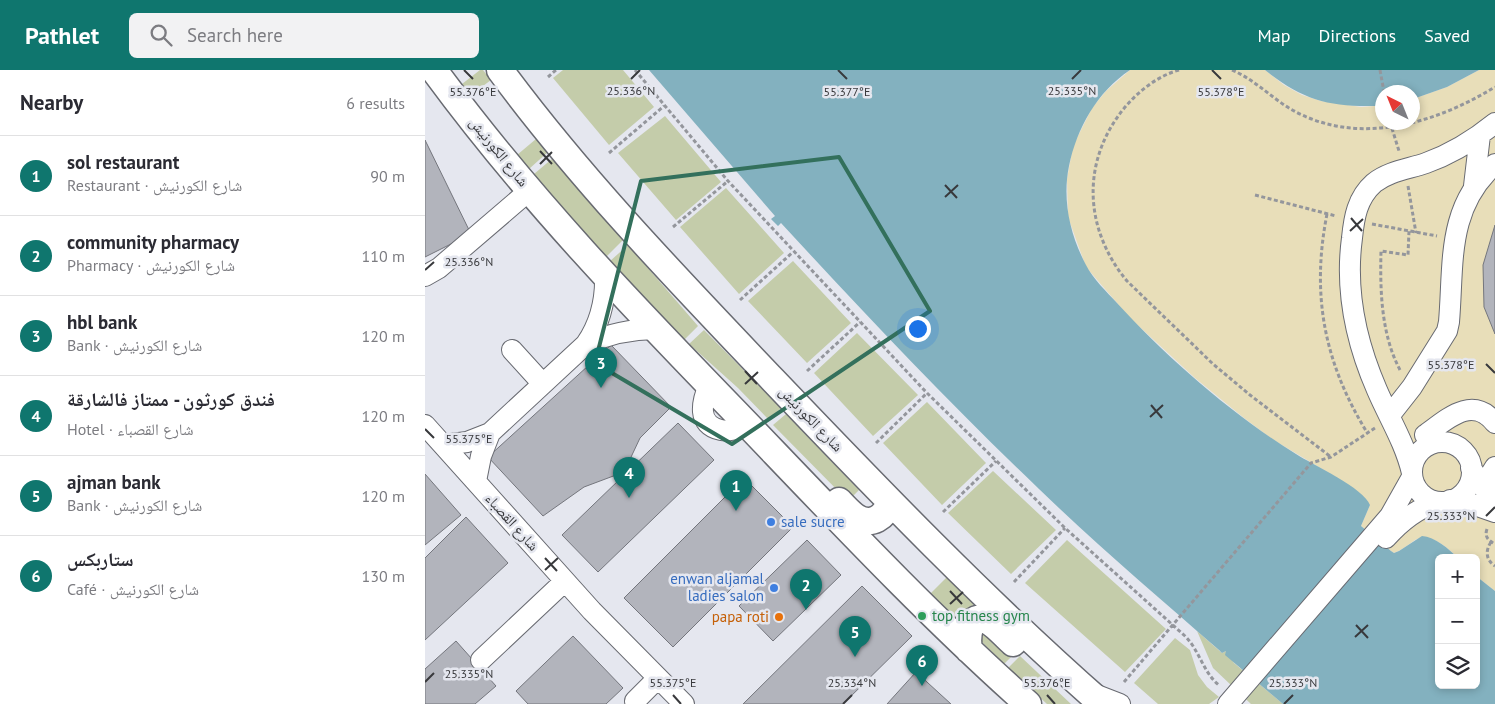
<!DOCTYPE html>
<meta charset="utf-8">
<style>
:root{--surface:#fff;--page:#f2f2f3;--text:#2b2b33;--muted:#7c7c81;--line:#e1e1e2;--accent:#0f766e}
body{margin:0;font-family:"PT Sans","Noto Naskh Arabic",sans-serif;background:var(--page);color:var(--text)}
.controls{position:absolute;right:15px;bottom:15px;display:grid;overflow:hidden;border-radius:8px;box-shadow:0 2px 8px #0003}
.controls button{width:45px;height:45px;display:grid;place-items:center;padding:0;border:0;border-bottom:1px solid var(--line);background:var(--surface);color:var(--text);font:25px sans-serif}
.compass{position:absolute;left:950px;top:15px;width:45px;height:45px;border-radius:50%;background:var(--surface);box-shadow:0 2px 8px #0003;rotate:317deg}
.you{position:absolute;left:492px;top:258px;width:18px;height:18px;margin:-12px;border:4px solid #fff;border-radius:50%;background:#1a73e8;box-shadow:0 0 0 8px #1a73e833}
.badge{display:grid;place-items:center;width:32px;height:32px;border-radius:50%;background:var(--accent);color:#fff;font-size:16px;font-weight:700}
.pin{position:absolute;translate:-50% -41px;filter:drop-shadow(0 1px 2px #0008)}
.pin::after{content:'';position:absolute;top:26px;width:18px;height:15px;background:inherit;clip-path:polygon(0 0,100% 0,50% 100%)}
.list{margin:0;padding:0;list-style:none}
h2{display:flex;justify-content:space-between;align-items:center;height:65px;margin:0;padding:0 20px;font-size:21px}
h2 small{font-size:16px;font-weight:400;color:var(--muted)}
.list li{display:grid;grid-template-columns:32px 1fr auto;gap:15px;align-items:center;box-sizing:border-box;height:80px;padding:0 20px;border-top:1px solid var(--line)}
.list b{display:block;font-size:19px;white-space:nowrap}
.list p{margin:0;font-size:16px;white-space:nowrap;color:var(--muted)}
.list em{font-size:16px;font-style:normal;color:var(--muted)}
.icon{flex:none;width:28px;height:28px;fill:none;stroke:currentColor;stroke-width:2;stroke-linecap:round;stroke-linejoin:round}
.map{position:relative;flex:none;width:1070px;height:634px;overflow:hidden}
header{display:flex;align-items:center;gap:30px;box-sizing:border-box;height:70px;padding:0 25px;background:var(--accent);color:#fff}
header strong{font-size:24px}
nav{display:flex;gap:28px;margin-inline-start:auto;font-size:18px}
.search{width:350px;height:45px;background:var(--page);display:flex;align-items:center;gap:12px;box-sizing:border-box;padding:0 18px;border-radius:8px;color:var(--muted);font-size:19px}
main{display:flex}
aside{flex:1;background:var(--surface)}
.map>svg:first-child{display:block}
.green{fill:#c4ccaa}
.sand{fill:#e8deb9}
.water{fill:#83b1bf}
.building{fill:#b2b4bc;stroke:#74767d}
.lines{fill:none;stroke-linecap:round;stroke-linejoin:round}
.minor-casing{stroke:#686a71;stroke-width:22}
.major-casing{stroke:#686a71;stroke-width:29}
.path{stroke:#94969c;stroke-width:3;stroke-dasharray:4 2.5;stroke-linecap:butt}
.minor{stroke:#fff;stroke-width:20}
.major{stroke:#fff;stroke-width:26}
.marked{fill:none;stroke:#33705c;stroke-width:4;stroke-linejoin:round}
.ticks{fill:none;stroke:#38393c;stroke-width:2}
.shop-dot{fill:#3f7fe0;stroke:#e5e7ef;stroke-width:2}
.leisure-dot{fill:#2e9e5b;stroke:#e5e7ef;stroke-width:2}
.food-dot{fill:#e8710a;stroke:#e5e7ef;stroke-width:2}
.labels{text-anchor:middle;stroke-width:5;stroke-linejoin:round;paint-order:stroke}
.street-label{font-size:15px;fill:#38393c;stroke:#e5e7ef}
.shop-label{font-size:15px;fill:#366cbe;stroke:#e5e7ef;text-anchor:start}
.leisure-label{font-size:15px;fill:#27864d;stroke:#e5e7ef;text-anchor:start}
.food-label{font-size:15px;fill:#c56008;stroke:#e5e7ef;text-anchor:end}
.ticks-label{font-size:12px;text-anchor:middle;fill:#38393c;stroke:#e5e7ef;stroke-width:5;stroke-linejoin:round;paint-order:stroke}
</style>
<header>
<strong>Pathlet</strong>
<div class="search"><svg class="icon" aria-label="search" viewBox="0 0 24 24"><circle cx="10" cy="10" r="6"/><path d="M15 15l6 6"/></svg>Search here</div>
<nav><a>Map</a><a>Directions</a><a>Saved</a></nav>
</header>
<main>
<aside>
<h2>Nearby<small>6 results</small></h2>
<ul class="list">
<li><span class="badge">1</span><div><b>sol restaurant</b><p>Restaurant · شارع الكورنيش</p></div><em>90 m</em></li>
<li><span class="badge">2</span><div><b>community pharmacy</b><p>Pharmacy · شارع الكورنيش</p></div><em>110 m</em></li>
<li><span class="badge">3</span><div><b>hbl bank</b><p>Bank · شارع الكورنيش</p></div><em>120 m</em></li>
<li><span class="badge">4</span><div><b>فندق كورثون - ممتاز فالشارقة</b><p>Hotel · شارع القصباء</p></div><em>120 m</em></li>
<li><span class="badge">5</span><div><b>ajman bank</b><p>Bank · شارع الكورنيش</p></div><em>120 m</em></li>
<li><span class="badge">6</span><div><b>ستاربكس</b><p>Café · شارع الكورنيش</p></div><em>130 m</em></li>
</ul>
</aside>
<div class="map">
<svg width="1070" height="634" viewBox="0 0 1070 634">
<rect width="100%" height="100%" fill="#e5e7ef"/>
<path class="green" d="M55 0H58L66 10 46 25 37 14Z
M138 0H198L229 37 184 75 128 8Z
M240 46 296 112 251 150 193 83Z
M111 69 123 82 104 99 92 85Z
M128 88 198 170 180 188 109 104Z
M301 118 359 183 314 224 255 157Z
M203 175 273 256 259 270 184 192Z
M368 191 426 253 382 293 323 231Z
M279 260 356 338 344 350 313 318 264 274Z
M432 263 493 325 448 366 389 303Z
M502 332 561 393 517 435 458 373Z
M361 344 434 420 423 431 348 355Z
M568 401 631 460 586 504 523 443Z
M642 470 741 559 700 602 600 513Z
M522 507 549 534 542 541 538 542 534 552 505 524Z
M772 561 797 583 801 581 809 593 858 634H826L788 598Z
M559 563 590 583 579 594 557 572 556 568Z
M750 568 765 580 773 605 782 617 794 627 784 634H733L709 613Z
M595 586 646 634H622L583 598Z"/>
<path class="sand" d="M705 0H840L859 15 877 25 896 31 936 37 950 36 954 39 957 38 958 52H988V29L1022 17 1054 0H1070V521L1051 506V488H1033C1023 478 1005 462 990 470 983 475 977 480 969 483L966 481 936 456 945 435 922 414 847 369 819 348 770 308 705 248 661 197 643 147 642 109 648 76 667 38 681 21Z"/>
<path class="water" d="M224 0H705C672 22 652 58 644 96 637 130 645 165 661 195 668 209 682 222 692 233 741 287 809 346 871 384 888 395 939 418 945 435L936 456 966 481 969 483 974 481 997 466C1010 467 1024 479 1033 488H1014V615H1051V506L1070 521V634H858L800 585 801 581 797 583 794 580C733 527 672 475 614 419 525 334 440 244 356 153L353 156 346 149 350 146Z
M840 0H1054L1022 17 988 29V22H958L957 38 954 39 950 36C903 37 876 29 840 0Z"/>
<path class="building" d="M0 70 46 164 0 187Z
M1070 155V264L1059 237 1058 195Z
M186 275 246 337 215 368 199 402 159 417 118 446 63 387Z
M253 353 289 390 173 502 137 465Z
M0 404 36 445 0 475Z
M319 408 368 457 248 577 199 528Z
M41 447 83 493 0 570V488Z
M382 470 416 505 348 571 314 536Z
M437 516 487 566 418 634H318Z
M148 566 198 618 181 634H103L91 621Z
M31 571 71 616 50 634H0V599Z
M491 602 526 634H462Z"/>
<g class="lines">
<defs>
<path id="minor" d="M1049 116 1055 65
M0 206 14 198 105 120
M161 274C184 264 205 259 230 259
M87 280 117 313
M284 315C277 331 271 355 296 360 305 362 314 358 323 355
M965 345 987 317 1022 261 1024 252C1029 193 1021 138 1070 94
M0 355 167 541 259 634
M1000 365C1021 350 1047 324 1070 353
M987 402a30 30 0 1 1 60 0a30 30 0 1 1-60 0Z
M18 375 42 372 65 363 161 274C176 252 181 230 180 204
M1046 398 1070 435
M987 403C980 373 964 348 952 320 931 272 920 220 927 168 929 148 932 128 949 113 964 101 984 99 1001 93 1026 84 1049 70 1070 53
M51 411 56 386 65 363
M1063 426 1065 405 1070 397
M1025 430 1047 434 1070 442
M961 468C976 451 991 439 1012 432
M56 590 140 511
M664 622 695 634
M210 631 232 609
M803 634 965 446 987 407"/>
<path id="major" d="M9 0C102 127 212 241 321 353 413 449 504 546 603 634
M75 0C157 111 253 210 348 310 454 421 562 533 677 634
M414 431C419 436 425 443 431 447 446 457 461 447 464 432
M544 580C542 568 543 540 563 551 572 556 580 566 588 573"/>
</defs>
<use href="#minor" class="minor-casing"/>
<use href="#major" class="major-casing"/>
<path class="path" d="M210 0 303 111 502 323 640 458 760 566C775 581 778 603 795 616
M754 0C733 6 715 20 701 36 656 89 658 158 702 211L788 294 825 325 906 387
M807 0C831 10 848 30 871 42 936 76 1011 53 1070 17
M955 0 959 22
M123 7 131 0
M965 52 974 81
M184 83 239 36
M983 116 991 163
M830 125 911 146
M902 144C886 225 899 293 943 364
M947 154 1012 166
M248 157 303 111
M315 230 368 182
M975 300C956 264 955 220 956 181L983 185 984 161
M382 301 435 252
M451 373 502 323
M518 442 571 391
M1062 459C1059 467 1064 471 1070 474
M1066 472C1060 481 1061 490 1070 496
M589 512 640 458
M699 612 886 393 906 387 950 358"/>
<use href="#minor" class="minor"/>
<use href="#major" class="major"/>
</g>
<path class="marked" d="M414 87 505 241 307 374 170 293 216 111Z"/>
<path class="ticks" d="M39 0 48 9M413 0 422 9M787 0 796 9M206 9 215 0M647 9 656 0M115 81 127 94M115 94 127 82M520 115 532 128M520 127 533 115M926 148 937 161M925 161 938 149M0 200 9 192M1061 294 1070 303M320 301 332 314M320 314 333 302M726 335 737 348M725 347 738 335M0 359 9 368M1061 446 1070 437M120 488 132 501M120 500 133 488M525 521 537 534M525 534 538 522M931 555 943 568M930 567 943 555M0 612 9 603M248 625 256 634M622 625 630 634M418 634 427 625M859 634 868 625"/>
<g class="shop-dot">
<circle cx="346" cy="452" r="5"/>
<circle cx="349" cy="518" r="5"/>
</g>
<circle class="leisure-dot" cx="497" cy="546" r="5"/>
<circle class="food-dot" cx="354" cy="547" r="5"/>
<g class="labels">
<g class="street-label">
<text transform="translate(74 82) rotate(51)" y="5">شارع الكورنيش</text>
<text transform="translate(386 349) rotate(46)" y="5">شارع الكورنيش</text>
<text transform="translate(87 452) rotate(48)" y="5">شارع القصباء</text>
</g>
<g class="shop-label">
<text x="356" y="457">sale sucre</text>
<text x="339" y="514" text-anchor="end">enwan aljamal<tspan x="339" dy="17">ladies salon</tspan></text>
</g>
<g class="leisure-label">
<text x="507" y="551">top fitness gym</text>
</g>
<g class="food-label">
<text x="344" y="552">papa roti</text>
</g>
</g>
<g class="ticks-label">
<text x="206" y="25">25.336°N</text>
<text x="647" y="25">25.335°N</text>
<text x="48" y="26">55.376°E</text>
<text x="422" y="26">55.377°E</text>
<text x="796" y="26">55.378°E</text>
<text x="44" y="196">25.336°N</text>
<text x="1026" y="299">55.378°E</text>
<text x="44" y="373">55.375°E</text>
<text x="1026" y="450">25.333°N</text>
<text x="44" y="608">25.335°N</text>
<text x="248" y="617">55.375°E</text>
<text x="622" y="617">55.376°E</text>
<text x="427" y="617">25.334°N</text>
<text x="868" y="617">25.333°N</text>
</g>
</svg>
<div class="controls">
<button>+</button>
<button>−</button>
<button><svg class="icon" aria-label="layers" viewBox="0 0 24 24"><path d="M12 4l9 5-9 5-9-5zM3 14l9 5 9-5"/></svg></button>
</div>
<svg class="compass" viewBox="-18 -18 36 36"><path d="M0-13l5 13h-10z" fill="#e53935"/><path d="M0 13l5-13h-10z" fill="#7c7c81"/></svg>
<div class="you"></div>
<div class="pin badge" style="left:311px;top:441px">1</div>
<div class="pin badge" style="left:381px;top:540px">2</div>
<div class="pin badge" style="left:176px;top:318px">3</div>
<div class="pin badge" style="left:204px;top:428px">4</div>
<div class="pin badge" style="left:430px;top:587px">5</div>
<div class="pin badge" style="left:497px;top:616px">6</div>
</div>
</main>
